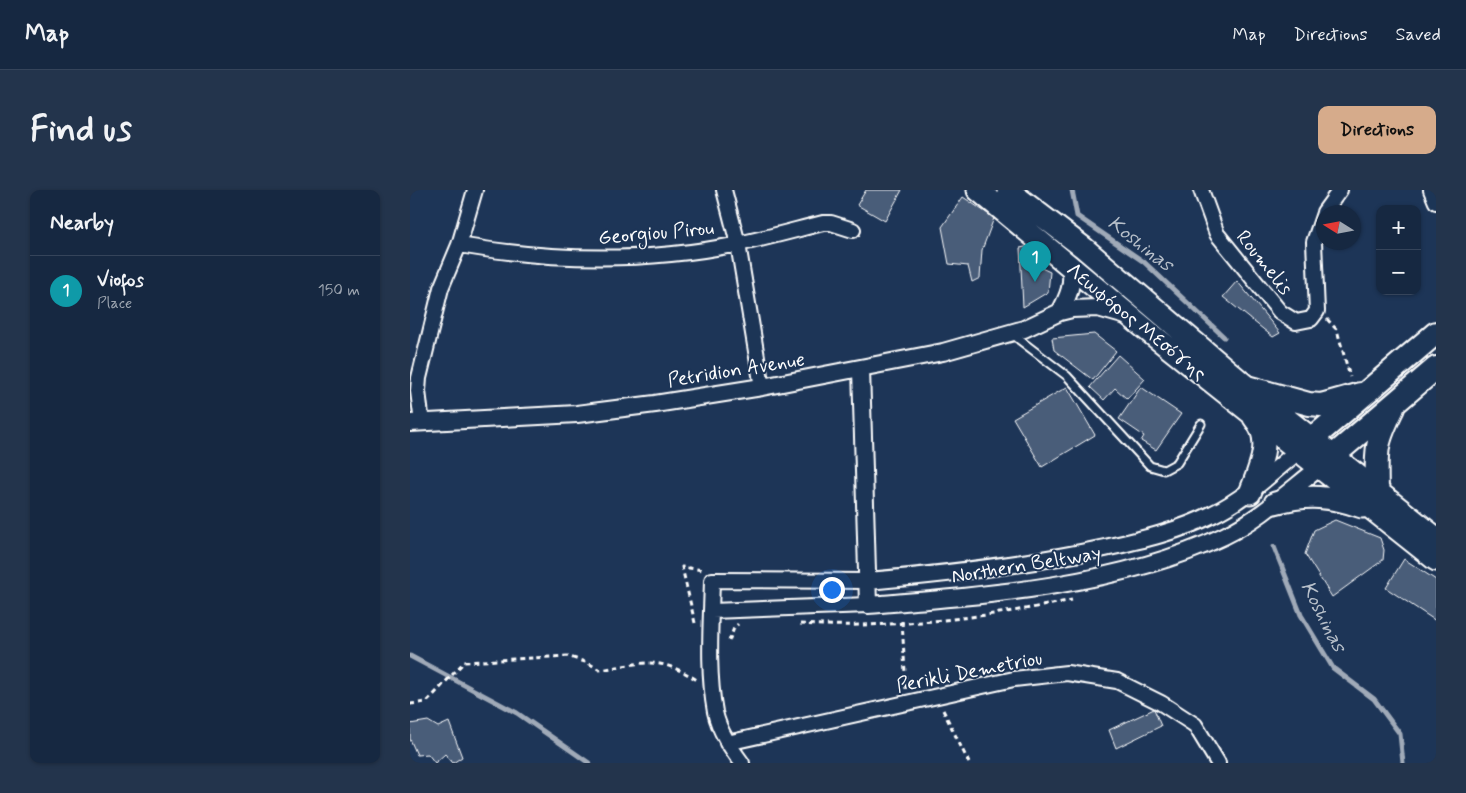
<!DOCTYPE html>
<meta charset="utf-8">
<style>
:root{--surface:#162841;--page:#23344c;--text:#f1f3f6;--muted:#9ea6b1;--line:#35445a;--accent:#d6ab8b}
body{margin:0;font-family:Mynerve,sans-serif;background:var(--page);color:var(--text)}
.controls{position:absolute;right:15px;top:15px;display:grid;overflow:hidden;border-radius:10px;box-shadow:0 1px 4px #0004}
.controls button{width:45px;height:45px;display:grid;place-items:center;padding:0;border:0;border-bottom:1px solid var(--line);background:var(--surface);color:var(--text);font:25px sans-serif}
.compass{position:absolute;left:906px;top:15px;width:45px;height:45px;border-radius:50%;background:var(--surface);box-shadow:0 1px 4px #0004;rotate:281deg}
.you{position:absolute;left:421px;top:399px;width:18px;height:18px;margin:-12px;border:4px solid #fff;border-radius:50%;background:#1a73e8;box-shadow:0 0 0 8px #1a73e833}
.badge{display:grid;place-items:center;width:32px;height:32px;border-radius:50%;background:var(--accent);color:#fff;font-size:16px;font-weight:700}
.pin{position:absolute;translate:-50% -41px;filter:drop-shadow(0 1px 2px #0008)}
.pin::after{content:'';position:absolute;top:26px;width:18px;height:15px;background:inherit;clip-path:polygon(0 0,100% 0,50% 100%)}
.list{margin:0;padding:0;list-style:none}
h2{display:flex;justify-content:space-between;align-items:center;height:65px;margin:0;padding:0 20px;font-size:21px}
h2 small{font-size:16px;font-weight:400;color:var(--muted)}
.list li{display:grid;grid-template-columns:32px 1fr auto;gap:15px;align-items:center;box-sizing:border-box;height:70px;padding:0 20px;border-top:1px solid var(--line)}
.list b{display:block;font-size:19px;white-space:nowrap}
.list p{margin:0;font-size:16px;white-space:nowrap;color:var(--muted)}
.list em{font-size:16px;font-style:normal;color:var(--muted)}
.map{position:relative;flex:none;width:1026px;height:573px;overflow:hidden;border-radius:10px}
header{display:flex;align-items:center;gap:30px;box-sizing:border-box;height:70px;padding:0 25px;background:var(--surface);border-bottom:1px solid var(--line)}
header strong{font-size:24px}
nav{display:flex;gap:28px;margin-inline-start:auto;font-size:18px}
.intro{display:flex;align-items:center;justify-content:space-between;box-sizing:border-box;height:120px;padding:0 30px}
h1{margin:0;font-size:35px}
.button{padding:12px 22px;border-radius:10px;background:var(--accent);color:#111;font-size:18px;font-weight:700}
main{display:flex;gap:30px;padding:0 30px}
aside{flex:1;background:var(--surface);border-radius:10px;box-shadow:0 1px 4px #0004}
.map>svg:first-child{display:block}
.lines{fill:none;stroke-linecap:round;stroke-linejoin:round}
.stream{stroke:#a0aab8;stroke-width:5}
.building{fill:#4a5d79;stroke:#fff}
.service-casing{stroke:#fff;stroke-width:11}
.minor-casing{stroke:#fff;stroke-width:18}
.tertiary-casing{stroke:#fff;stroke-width:20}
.primary-casing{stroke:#fff;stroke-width:25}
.trunk-casing{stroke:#fff;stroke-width:26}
.path{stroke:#fff;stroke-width:3;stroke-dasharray:5 4;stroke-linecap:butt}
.service{stroke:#1d3557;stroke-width:7}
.minor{stroke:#1d3557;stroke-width:14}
.tertiary{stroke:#1d3557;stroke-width:16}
.primary{stroke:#1d3557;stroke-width:21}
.trunk{stroke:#1d3557;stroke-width:22}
.labels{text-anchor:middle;stroke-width:4;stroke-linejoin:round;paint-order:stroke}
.street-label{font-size:20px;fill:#fff;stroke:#1d3557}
.water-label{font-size:21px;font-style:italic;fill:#b8c0ca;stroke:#1d3557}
</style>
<header>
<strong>Map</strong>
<nav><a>Map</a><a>Directions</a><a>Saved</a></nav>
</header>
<div class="intro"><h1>Find us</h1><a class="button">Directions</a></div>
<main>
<aside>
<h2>Nearby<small></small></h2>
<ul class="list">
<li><span class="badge" style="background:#0f9aa8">1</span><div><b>Viofos</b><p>Place</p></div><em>150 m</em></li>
</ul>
</aside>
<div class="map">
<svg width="1026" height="573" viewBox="0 0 1026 573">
<rect width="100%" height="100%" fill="#1d3557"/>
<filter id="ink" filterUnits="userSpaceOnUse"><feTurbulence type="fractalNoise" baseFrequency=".02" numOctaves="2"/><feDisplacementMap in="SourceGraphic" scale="10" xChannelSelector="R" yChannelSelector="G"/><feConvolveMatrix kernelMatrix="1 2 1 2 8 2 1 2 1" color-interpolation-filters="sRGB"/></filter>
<g filter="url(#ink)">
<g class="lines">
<path class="stream" d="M662 0 667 26 734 72 814 147
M864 357 891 425 923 478 964 509 990 544 993 573
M0 466 107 523 179 573"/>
</g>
<path class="building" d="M456 0H492L475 31 447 15Z
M553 7 584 28 572 60 570 88 562 92 558 76 539 74 532 37Z
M615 57 627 61 625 75 640 82 638 102 613 117 610 58Z
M827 91 870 143 863 147 813 107Z
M684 144 706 161 683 190 644 160 642 148Z
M708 165 735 189 717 209 705 198 694 210 680 197Z
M657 197 685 245 632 277 603 228Z
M731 197 771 224 746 260 731 251 734 246 709 229Z
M925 330 970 348 974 360 973 370 922 407 895 364 904 340Z
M994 369 1026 390V431L976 398Z
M744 519 751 536 706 558 699 540Z
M18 531 28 537 39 532 52 567 43 573 35 564 25 573 18 564 7 565 0 549V534Z"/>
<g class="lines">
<defs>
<path id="service" d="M602 144 657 186 740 276 754 280 767 273 791 234"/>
<path id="minor" d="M314 0 328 54 352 197
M791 0 807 44 870 122 886 132 901 129 907 121 904 52 914 23
M1021 0 1026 12
M914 22 930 0
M49 55C142 71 236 73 328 54 357 48 385 40 413 33H421L443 40
M12 233 8 201 9 188 31 98 49 55 65 0
M302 421 458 415
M317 553 604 489 657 483 707 491 751 513 785 535 808 573
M332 573C321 558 309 541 305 522 297 479 301 433 302 390L458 391"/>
<path id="tertiary" d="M650 122C658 107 664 94 660 76L655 72
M451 179 458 415C572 406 710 396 814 346 849 329 878 302 909 278
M0 233 167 224 245 214 352 197 533 162 614 139 650 122 662 119 688 118 716 126
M458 391C538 384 616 375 695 358 731 350 770 341 803 324 836 308 860 284 888 261"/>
<path id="primary" d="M568 0 744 146 1026 370
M598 0 674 58 837 197 1026 348
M840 303C849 279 864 250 844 228
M865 313C897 304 921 306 952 317"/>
<path id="trunk" d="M837 197 899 214 911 215 950 204
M888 261 1026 143
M909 278 1026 178
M967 299C966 260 965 254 983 218"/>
</defs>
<use href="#service" class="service-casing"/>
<use href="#minor" class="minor-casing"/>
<use href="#tertiary" class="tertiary-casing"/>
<use href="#primary" class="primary-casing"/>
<use href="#trunk" class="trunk-casing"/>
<path class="path" d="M917 129 927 140 940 187
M492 431 496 500
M285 433 272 377 293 380
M390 434C476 439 578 428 662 410
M319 451 324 438 328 434
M0 514 17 512 54 472 157 466 178 473 190 480C234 473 247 465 287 490
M533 520 559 573"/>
<use href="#service" class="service"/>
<use href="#minor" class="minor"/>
<use href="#tertiary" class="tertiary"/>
<use href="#primary" class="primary"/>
<use href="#trunk" class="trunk"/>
</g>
</g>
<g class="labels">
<g class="street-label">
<text transform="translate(246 42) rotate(-5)" y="7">Georgiou Pirou</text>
<text transform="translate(855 72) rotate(51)" y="7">Roumelis</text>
<text transform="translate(727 131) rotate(39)" y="7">Λεωφόρος Μεσόγης</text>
<text transform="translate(326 179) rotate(-9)" y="7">Petridion Avenue</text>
<text transform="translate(616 374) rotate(-9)" y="7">Northern Beltway</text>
<text transform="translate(559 481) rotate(-11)" y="7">Perikli Demetriou</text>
</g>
<g class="water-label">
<text transform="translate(731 53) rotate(38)" y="7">Koshinas</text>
<text transform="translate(914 426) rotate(63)" y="7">Koshinas</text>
</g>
</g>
</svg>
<div class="controls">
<button>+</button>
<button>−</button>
</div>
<svg class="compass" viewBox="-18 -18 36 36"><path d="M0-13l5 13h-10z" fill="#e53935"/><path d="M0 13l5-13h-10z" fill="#9ea6b1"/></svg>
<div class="you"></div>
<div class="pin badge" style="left:625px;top:92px;background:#0f9aa8">1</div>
</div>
</main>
